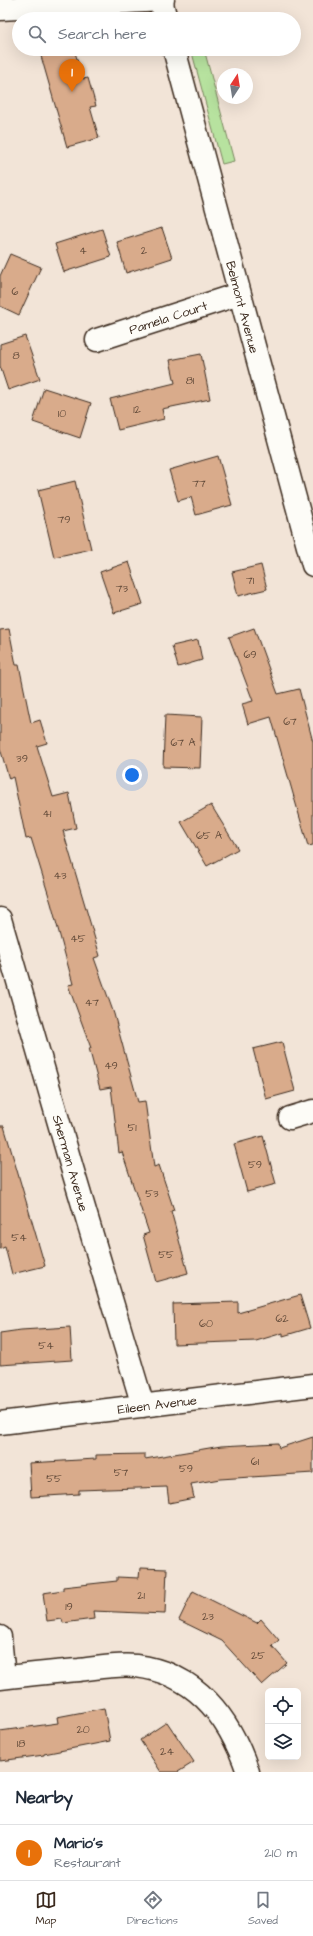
<!DOCTYPE html>
<style>
:root{--surface:#fff;--page:#f2f2f3;--text:#1f2937;--muted:#747a83;--line:#e0e1e3;--accent:#3b2a1e}
body{margin:0;font-family:"Architects Daughter",sans-serif;background:var(--page);color:var(--text)}
.controls{position:absolute;right:12px;bottom:12px;display:grid;overflow:hidden;border-radius:6px;box-shadow:0 4px 16px #0002}
.controls button{width:36px;height:36px;display:grid;place-items:center;padding:0;border:0;border-bottom:1px solid var(--line);background:var(--surface);color:var(--text);font:20px sans-serif}
.compass{position:absolute;left:217px;top:68px;width:36px;height:36px;border-radius:50%;background:var(--surface);box-shadow:0 4px 16px #0002;rotate:12deg}
.you{position:absolute;left:132px;top:775px;width:14px;height:14px;margin:-10px;border:3px solid #fff;border-radius:50%;background:#1a73e8;box-shadow:0 0 0 6px #1a73e833}
.badge{display:grid;place-items:center;width:26px;height:26px;border-radius:50%;background:var(--accent);color:#fff;font-size:13px;font-weight:700}
.pin{position:absolute;translate:-50% -33px;filter:drop-shadow(0 1px 2px #0008)}
.pin::after{content:'';position:absolute;top:21px;width:14px;height:12px;background:inherit;clip-path:polygon(0 0,100% 0,50% 100%)}
.list{margin:0;padding:0;list-style:none}
h2{display:flex;justify-content:space-between;align-items:center;height:52px;margin:0;padding:0 16px;font-size:17px}
h2 small{font-size:13px;font-weight:400;color:var(--muted)}
.list li{display:grid;grid-template-columns:26px 1fr auto;gap:12px;align-items:center;box-sizing:border-box;height:56px;padding:0 16px;border-top:1px solid var(--line)}
.list b{display:block;font-size:15px;white-space:nowrap}
.list p{margin:0;font-size:13px;white-space:nowrap;color:var(--muted)}
.list em{font-size:13px;font-style:normal;color:var(--muted)}
.icon{flex:none;width:22px;height:22px;fill:none;stroke:currentColor;stroke-width:2;stroke-linecap:round;stroke-linejoin:round}
.map{position:relative;flex:none;width:313px;height:1772px;overflow:hidden}
.search{position:absolute;background:var(--surface);box-shadow:0 4px 16px #0002;left:12px;right:12px;top:12px;height:44px;display:flex;align-items:center;gap:10px;box-sizing:border-box;padding:0 14px;border-radius:22px;color:var(--muted);font-size:15px}
.sheet{height:108px;background:var(--surface)}
nav{display:flex;justify-content:space-around;align-items:center;box-sizing:border-box;height:56px;border-top:1px solid var(--line);background:var(--surface);font-size:11px;color:var(--muted)}
nav a{display:grid;justify-items:center;gap:2px}
nav .on{color:var(--accent)}
.map>svg:first-child{display:block}
.green{fill:#b7e29f;stroke:#79865e}
.building{fill:#d9ab8b;stroke:#3b2a1e}
.lines{fill:none;stroke-linecap:round;stroke-linejoin:round}
.street-casing{stroke:#3b2a1e;stroke-width:25}
.primary-casing{stroke:#3b2a1e;stroke-width:25}
.street{stroke:#fdfcf7;stroke-width:22}
.primary{stroke:#fdfcf7;stroke-width:22}
.labels{text-anchor:middle;stroke-width:3;stroke-linejoin:round;paint-order:stroke}
.number-label{font-size:11px;fill:#624a39}
.street-label{font-size:13px;fill:#3b2a1e;stroke:#fdfcf7}
</style>
<div class="map">
<svg width="313" height="1772" viewBox="0 0 313 1772">
<rect width="100%" height="100%" fill="#f2e4d7"/>
<filter id="ink" filterUnits="userSpaceOnUse"><feTurbulence type="fractalNoise" baseFrequency=".025" numOctaves="2"/><feDisplacementMap in="SourceGraphic" scale="8" xChannelSelector="R" yChannelSelector="G"/><feConvolveMatrix kernelMatrix="1 2 1 2 8 2 1 2 1" color-interpolation-filters="sRGB"/></filter>
<g filter="url(#ink)">
<path class="green" d="M191 49H204L234 161 222 164Z"/>
<path class="building" d="M67 49H74L83 79 88 78 96 106 90 107 99 138 67 147 41 56Z
M162 228 172 258 126 273 117 242Z
M102 229 111 257 64 272 55 244Z
M10 254 41 267 19 315 0 306V276Z
M25 336 40 379 8 390 0 366V344Z
M201 354 210 399 162 409 164 419 118 430 110 399 175 383 170 360Z
M44 388 91 403 80 438 33 422Z
M218 456 232 505 196 515 191 497 178 501 169 470Z
M75 481 91 549 54 557 38 490Z
M129 562 143 604 114 613 100 572Z
M261 565 267 589 238 596 232 572Z
M254 628 278 694 299 689 313 742V845L308 846 271 717 248 724 242 704 253 701 229 637Z
M9 629 16 665H19L31 723 40 720 47 743 37 746 53 797 69 793 76 828 63 831 100 956 94 958 114 1014 138 1102 145 1101 154 1167 159 1165 174 1210 171 1211 188 1273 156 1282 143 1235 149 1233 122 1152 119 1153 111 1087 100 1089 89 1048H91L68 985 73 984 51 903 31 838 26 839 13 777 9 779 0 748V630Z
M198 640 202 660 178 667 172 646Z
M165 715 202 717 200 768 163 767Z
M211 805 238 849 207 866 181 822Z
M282 1042 295 1091 266 1099 253 1049Z
M0 1126H4L45 1266 12 1274 5 1247 0 1249Z
M263 1136 276 1184 247 1192 234 1144Z
M300 1295 310 1328 283 1336V1333L256 1341 174 1344 173 1304 238 1302V1313Z
M70 1327 72 1360 0 1365V1333L21 1330Z
M313 1437V1473L220 1479 191 1484 194 1498 169 1503 167 1487 79 1490V1494L31 1497 29 1463 96 1459V1455L145 1454V1459L221 1446 278 1443 279 1448Z
M140 1568 167 1569 165 1614 93 1611 94 1619 63 1623 62 1619 47 1621 43 1593 63 1590V1587L117 1581V1577L139 1578Z
M193 1591 257 1623 261 1619 279 1640 272 1646 287 1663 262 1685 222 1641 179 1620Z
M104 1708 110 1741 44 1754V1755L0 1761V1731L58 1723 57 1717Z
M167 1722 194 1762 178 1772H161L140 1740Z"/>
<g class="lines">
<defs>
<path id="street" d="M161 0 166 19
M174 49 313 565
M97 340 239 294
M0 919 72 1168 143 1406
M290 1118 313 1111
M0 1423 313 1385
M0 1637 4 1677
M0 1678C26 1675 52 1672 79 1670 97 1668 117 1664 136 1666 196 1673 230 1718 248 1772"/>
<path id="primary" d="M0 9 163 0"/>
</defs>
<use href="#street" class="street-casing"/>
<use href="#primary" class="primary-casing"/>
<use href="#street" class="street"/>
<use href="#primary" class="primary"/>
</g>
</g>
<g class="labels">
<g class="number-label">
<text x="83" y="254">4</text>
<text x="144" y="254">2</text>
<text x="15" y="295">6</text>
<text x="16" y="359">8</text>
<text x="190" y="384">81</text>
<text x="137" y="413">12</text>
<text x="62" y="417">10</text>
<text x="199" y="487">77</text>
<text x="64" y="523">79</text>
<text x="250" y="584">71</text>
<text x="122" y="592">73</text>
<text x="250" y="658">69</text>
<text x="290" y="725">67</text>
<text x="183" y="746">67 A</text>
<text x="22" y="762">39</text>
<text x="47" y="817">41</text>
<text x="209" y="839">65 A</text>
<text x="60" y="879">43</text>
<text x="78" y="942">45</text>
<text x="92" y="1006">47</text>
<text x="111" y="1069">49</text>
<text x="132" y="1131">51</text>
<text x="255" y="1168">59</text>
<text x="152" y="1197">53</text>
<text x="19" y="1241">54</text>
<text x="166" y="1258">55</text>
<text x="282" y="1322">62</text>
<text x="206" y="1327">60</text>
<text x="46" y="1349">54</text>
<text x="255" y="1465">61</text>
<text x="186" y="1472">59</text>
<text x="121" y="1476">57</text>
<text x="54" y="1482">55</text>
<text x="141" y="1599">21</text>
<text x="69" y="1610">19</text>
<text x="208" y="1620">23</text>
<text x="258" y="1659">25</text>
<text x="83" y="1733">20</text>
<text x="21" y="1747">18</text>
<text x="167" y="1755">24</text>
</g>
<g class="street-label">
<text transform="translate(243 307) rotate(75)" y="5">Belmont Avenue</text>
<text transform="translate(168 317) rotate(-18)" y="5">Pamela Court</text>
<text transform="translate(71 1163) rotate(74)" y="5">Sherman Avenue</text>
<text transform="translate(157 1404) rotate(-7)" y="5">Eileen Avenue</text>
</g>
</g>
</svg>
<div class="controls">
<button><svg class="icon" aria-label="locate" viewBox="0 0 24 24"><circle cx="12" cy="12" r="6"/><path d="M12 2v4M12 18v4M2 12h4M18 12h4"/></svg></button>
<button><svg class="icon" aria-label="layers" viewBox="0 0 24 24"><path d="M12 4l9 5-9 5-9-5zM3 14l9 5 9-5"/></svg></button>
</div>
<svg class="compass" viewBox="-18 -18 36 36"><path d="M0-13l5 13h-10z" fill="#e53935"/><path d="M0 13l5-13h-10z" fill="#747a83"/></svg>
<div class="you"></div>
<div class="pin badge" style="left:72px;top:92px;background:#e8710a">1</div>
<div class="search"><svg class="icon" aria-label="search" viewBox="0 0 24 24"><circle cx="10" cy="10" r="6"/><path d="M15 15l6 6"/></svg>Search here</div>
</div>
<section class="sheet">
<h2>Nearby<small></small></h2>
<ul class="list">
<li><span class="badge" style="background:#e8710a">1</span><div><b>Mario's</b><p>Restaurant</p></div><em>210 m</em></li>
</ul>
</section>
<nav>
<a class="on"><svg class="icon" aria-label="map" viewBox="0 0 24 24"><path d="M3 6l6-2 6 2 6-2v14l-6 2-6-2-6 2zM9 4v14M15 6v14"/></svg>Map</a>
<a><svg class="icon" aria-label="directions" viewBox="0 0 24 24"><path d="M12 3l9 9-9 9-9-9zM9 14v-3h6M13 9l2 2-2 2"/></svg>Directions</a>
<a><svg class="icon" aria-label="saved" viewBox="0 0 24 24"><path d="M7 4h10v16l-5-4-5 4z"/></svg>Saved</a>
</nav>
